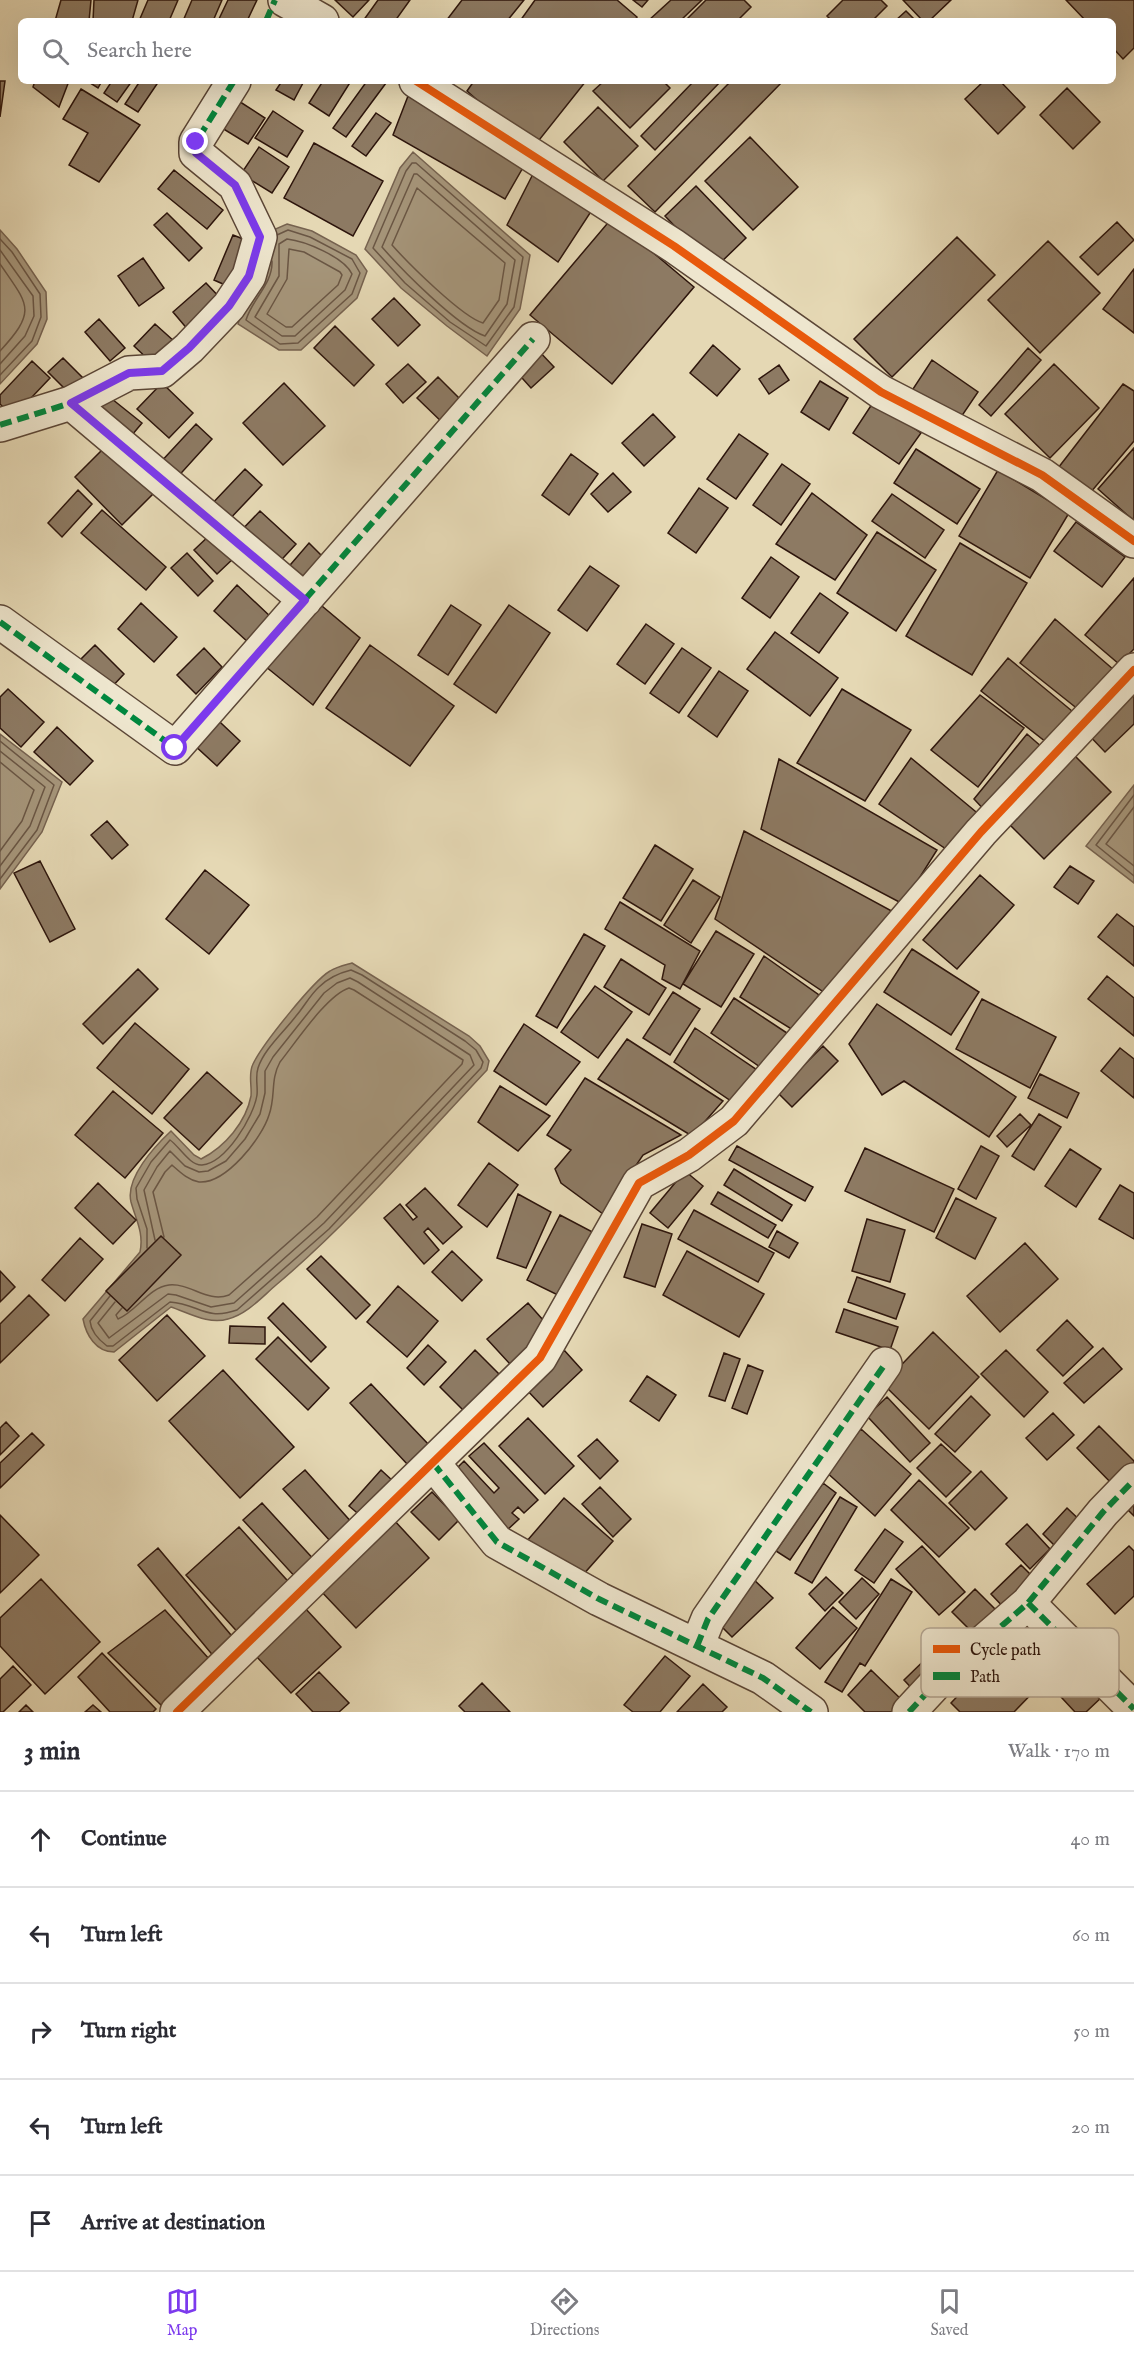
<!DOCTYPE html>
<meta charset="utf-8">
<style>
:root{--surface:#fff;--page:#f7f7f7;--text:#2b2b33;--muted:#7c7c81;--line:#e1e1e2;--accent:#7c3aed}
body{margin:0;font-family:"IM FELL English",serif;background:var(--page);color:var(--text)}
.stop{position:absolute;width:18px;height:18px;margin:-14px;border:4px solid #7c3aed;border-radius:50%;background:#fff}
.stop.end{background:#7c3aed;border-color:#fff;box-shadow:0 2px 6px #0008}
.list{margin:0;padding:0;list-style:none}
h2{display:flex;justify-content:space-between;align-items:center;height:78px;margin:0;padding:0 24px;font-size:26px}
h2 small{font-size:20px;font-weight:400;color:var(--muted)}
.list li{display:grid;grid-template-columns:39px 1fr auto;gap:18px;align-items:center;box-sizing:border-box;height:96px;padding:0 24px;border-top:2px solid var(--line)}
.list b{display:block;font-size:22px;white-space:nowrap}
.list em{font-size:20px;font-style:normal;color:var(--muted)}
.icon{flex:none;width:33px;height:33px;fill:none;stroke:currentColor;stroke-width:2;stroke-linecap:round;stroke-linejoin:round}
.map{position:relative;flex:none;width:1134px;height:1712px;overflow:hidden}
.search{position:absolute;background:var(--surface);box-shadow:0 6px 24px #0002;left:18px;right:18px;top:18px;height:66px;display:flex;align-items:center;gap:15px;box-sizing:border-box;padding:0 21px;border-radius:9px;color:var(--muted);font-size:22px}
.sheet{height:558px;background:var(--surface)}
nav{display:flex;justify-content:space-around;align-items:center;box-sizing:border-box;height:84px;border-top:2px solid var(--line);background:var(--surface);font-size:16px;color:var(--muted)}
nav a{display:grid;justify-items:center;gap:3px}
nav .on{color:var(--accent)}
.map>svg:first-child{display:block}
.water{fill:#a6967b;stroke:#76624f;stroke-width:1.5}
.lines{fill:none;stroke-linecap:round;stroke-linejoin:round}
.shore{stroke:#6a5644;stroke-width:1.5}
.building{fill:#8d7a63;stroke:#2d150c;stroke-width:1.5}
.street-casing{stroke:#5b4636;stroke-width:36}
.street{stroke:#eee6ce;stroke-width:33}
.quiet{stroke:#00873e;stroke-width:6;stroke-dasharray:12 6;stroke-linecap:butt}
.cycleway-casing{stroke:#eee6ce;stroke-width:11}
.cycleway{stroke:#e8590c;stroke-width:8}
.route{stroke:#7c3aed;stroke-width:8}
.key{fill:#eee6ce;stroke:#b4a794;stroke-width:1.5}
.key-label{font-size:16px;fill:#2d150c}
</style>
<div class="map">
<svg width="1134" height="1712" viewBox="0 0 1134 1712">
<rect width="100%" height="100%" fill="#e5d8b4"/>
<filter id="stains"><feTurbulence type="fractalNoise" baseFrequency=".00333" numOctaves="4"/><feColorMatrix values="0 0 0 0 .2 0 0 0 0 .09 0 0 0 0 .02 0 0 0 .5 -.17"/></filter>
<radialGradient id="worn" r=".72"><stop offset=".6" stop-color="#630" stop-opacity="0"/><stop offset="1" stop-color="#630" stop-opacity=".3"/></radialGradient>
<path class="water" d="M413 152 530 255 520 309 487 356 447 326 401 288 365 249 400 168Z
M287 224 312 231 356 255 367 271 357 298 301 350H279L238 324 264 234Z
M0 230 17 249 46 292 47 319 37 344 0 384Z
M0 734 62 782 42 832 0 889Z
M1134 785V883L1086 846Z
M352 963 469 1036 480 1046 489 1061 487 1070C419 1142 351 1222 276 1285 261 1298 247 1314 228 1319 209 1325 189 1313 171 1307L114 1352C96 1352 86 1335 83 1319L140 1252C144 1233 136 1220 131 1202 125 1178 155 1146 171 1131L194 1155 201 1159C225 1147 246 1122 251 1096 252 1085 248 1074 253 1064 262 1045 313 981 330 971 336 967 345 965 352 963Z"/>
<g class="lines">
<path class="shore" d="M412 163H416L523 257 514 307 486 346 450 322 405 283 373 248 406 171Z
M414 174H417L515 260 507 304 485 336C458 327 401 269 382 247Z
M417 188 505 263 499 300 483 323C462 317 408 263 392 245Z
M0 239 12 252 40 294 41 317 32 341 0 375
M287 239C305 241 344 257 352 274L345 290 295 336H282L255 317 279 276V244Z
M289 249 304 252 340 272 342 275 338 285 292 327H286L267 314 287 279Z
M0 250 33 296 34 316 25 336 0 364
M272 261C273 284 252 299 246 320L280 344 298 343 352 294 360 273 352 259 310 237 288 230 277 235
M0 264C28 305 38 310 0 351
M0 741 54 785 37 830 0 879
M0 751 45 787 30 826 0 866
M0 762 34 790 22 821 0 851
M1134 795 1096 845 1134 876
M1134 807 1106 844 1134 866
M110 1296 90 1321C91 1332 99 1340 107 1346H113L170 1302C199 1304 205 1321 237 1310L329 1229 481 1068 483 1062 476 1050 465 1041 362 975 351 970C339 973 328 978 319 987 310 995 304 1007 296 1016 284 1032 264 1049 258 1068 255 1077 258 1086 257 1095 254 1116 226 1163 202 1165 190 1166 179 1146 170 1140L151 1162 136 1188 137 1199 147 1229V1248
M115 1302 98 1323 109 1338 168 1294 176 1295 211 1307 234 1303 324 1223 474 1065 470 1055 358 982 350 978 337 983 324 993 273 1057 265 1071V1093L260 1114 245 1139 226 1161 208 1171 199 1172 185 1166 170 1151 157 1167 144 1190 155 1240
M122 1308 116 1315 118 1319C136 1312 149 1287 169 1285 191 1283 207 1303 229 1295L317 1217 462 1064 463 1060 354 990 349 988C327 995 296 1042 280 1062 270 1080 276 1096 269 1115 262 1138 226 1184 199 1182 188 1180 180 1172 172 1165L165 1172 153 1192 164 1237"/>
</g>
<path class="building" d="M61 0H91L89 21H55Z
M94 0H138L132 21H93Z
M148 0H178L169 21H139Z
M192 0H222L213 21H183Z
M228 0H257L247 21H218Z
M335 0H369L353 17Z
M378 0H410L395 21H363Z
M462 0H524L507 21H446Z
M535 0H617L637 17 634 21H520Z
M633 0H648L642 7Z
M671 0H702L680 21H648Z
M706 0H744L751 7 737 21H685Z
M843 0H881L887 6 872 21H832L827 16Z
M903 0H951L929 21H923Z
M1066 0H1134V48L1123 59 1113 48V21H1086Z
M906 11 916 21H895Z
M0 81H5L0 117Z
M35 81H69L59 107 33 87Z
M87 81H102L98 88Z
M112 81H132L117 102 104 93Z
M140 81H159L138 112 125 104Z
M282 81H304L294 100 276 90Z
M323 81H351L329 116 309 103Z
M367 81 386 83 346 137 333 128Z
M474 81H586L532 149 467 91Z
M604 81H663L670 88 630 128 593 91Z
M694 81H721L655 150 641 136Z
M731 81H783L655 212 628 186Z
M984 81H1000L1025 107 998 134 965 99Z
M1067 88 1100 122 1073 149 1040 115Z
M81 89 140 125 99 182 69 165 88 133 63 119Z
M408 96 525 164 505 199 393 135Z
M234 98 265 118 248 144 217 125Z
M598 107 638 146 603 181 564 142Z
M273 111 303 131 287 157 255 138Z
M376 113 391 123 366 156 352 146Z
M750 137 798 187 753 230 705 181Z
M314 143 383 181 353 236 284 198Z
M259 147 289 167 272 193 241 174Z
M174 170 223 210 207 229 158 189Z
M533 174 592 210 558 262 507 225Z
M696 186 746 238 715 268 665 216Z
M167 213 202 248 189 261 154 225Z
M612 218 694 287 612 384 530 315Z
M1117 222 1134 240 1098 275 1080 257Z
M233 235 251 242 232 288 214 280Z
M957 237 995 275 892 377 854 339Z
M1048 241 1100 293 1040 353 988 300Z
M143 258 164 288 139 306 118 276Z
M1134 269V333L1103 309Z
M206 283 223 301 189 331 173 312Z
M394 298 420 325 398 346 372 319Z
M99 319 125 348 110 361 85 332Z
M155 324 175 342 154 365 134 346Z
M335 326 374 365 354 386 314 348Z
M713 345 740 369 717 396 690 373Z
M536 348 554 367 531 388 514 369Z
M1028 348 1041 360 991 416 979 405Z
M63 358 84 379 69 393 48 372Z
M932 360 978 392 957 423 911 392Z
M32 361 50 378 13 417 0 404V395Z
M408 364 426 382 403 403 386 384Z
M1054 364 1099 408 1050 458 1005 414Z
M779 365 789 380 769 394 759 379Z
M438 377 467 406 447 427 417 398Z
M820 381 848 398 829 430 801 412Z
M162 383 193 413 169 438 137 409Z
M284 383 325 426 283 465 243 423Z
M1123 384 1134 391V441L1085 499 1055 472Z
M107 395 142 423 132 435 97 408Z
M874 401 921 433 899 464 853 433Z
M653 414 675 437 644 466 622 443Z
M196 424 212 439 174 481 158 465Z
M739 434 768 454 736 499 707 479Z
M110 442 157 490 122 525 75 477Z
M1134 448V521L1098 489Z
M916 449 980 489 957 524 894 483Z
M571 454 598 474 569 515 542 495Z
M782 464 810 484 781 525 753 505Z
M245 469 262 485 226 523 209 507Z
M998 470 1069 513 1030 578 959 536Z
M613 473 631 492 608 512 591 494Z
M699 488 728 508 696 553 668 533Z
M78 490 92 504 62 537 48 523Z
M812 493 867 535 835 580 776 544Z
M892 494 944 530 925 558 872 521Z
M102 510 166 567 146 590 81 533Z
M260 511 296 544 273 569 236 536Z
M1076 522 1125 557 1102 587 1054 551Z
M877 532 936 570 896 631 837 593Z
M212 533 236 556 217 574 194 550Z
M309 543 324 558 301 585 285 571Z
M960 543 1027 583 972 675 906 636Z
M187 553 213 581 198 596 171 568Z
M771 557 799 577 770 618 742 598Z
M590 566 619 586 587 631 558 610Z
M1134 578V649L1119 664 1085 635Z
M237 585 273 619 250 644 214 611Z
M820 593 848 613 819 653 791 633Z
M316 601 360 638 313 705 260 662Z
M141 603 177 637 154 662 118 629Z
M451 605 481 625 448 675 418 655Z
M509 605 550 633 496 713 454 684Z
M1055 619 1114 670 1079 710 1020 663Z
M646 624 674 644 645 684 617 664Z
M775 632 838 678 810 716 747 669Z
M95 645 124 674 109 690 79 661Z
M370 645 454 706 410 766 326 708Z
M204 648 222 667 196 694 177 675Z
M682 648 711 668 679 713 650 693Z
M1008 658 1072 711 1046 742 981 691Z
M719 671 748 691 717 737 688 716Z
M1134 685V724L1105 752 1085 731Z
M8 689 44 722 21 747 0 728V697Z
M842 689 911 730 865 801 797 763Z
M980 695 1024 728 978 787 931 750Z
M204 707 240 741 217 766 181 733Z
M57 727 93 761 70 785 34 752Z
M1027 734 1043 748 987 813 974 799Z
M1069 750 1111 792 1044 859 1003 818Z
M911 758 981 816 952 853 879 804Z
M779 759 937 850 903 904 761 829Z
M107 821 128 845 112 859 91 835Z
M744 831 899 915 831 997 715 919Z
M655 845 693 869 661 921 623 898Z
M40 861 75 929 50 942 14 873Z
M1070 866 1094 881 1078 904 1054 887Z
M205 870 249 905 209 954 166 919Z
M980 875 1014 905 957 969 923 940Z
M693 880 720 897 691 943 664 925Z
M620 902 700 951 680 989 662 979 665 965 605 929Z
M1117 914 1134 927V966L1098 937Z
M716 931 754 954 721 1007 683 984Z
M584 934 605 946 557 1028 536 1016Z
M912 949 979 992 951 1035 884 992Z
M764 956 819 995 793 1030 740 997Z
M621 959 666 988 649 1015 604 987Z
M138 969 158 989 103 1044 83 1024Z
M1107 976 1134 998V1036L1088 999Z
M595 986 632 1012 598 1058 561 1032Z
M673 992 700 1009 670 1055 643 1038Z
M734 998 790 1035 763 1069 711 1033Z
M982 999 1056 1037 1030 1088 956 1049Z
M877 1004 1016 1097 989 1137 904 1081 882 1095 849 1044Z
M135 1023 189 1069 152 1114 97 1068Z
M524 1024 580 1062 546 1105 494 1071Z
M695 1028 757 1070 731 1101 674 1062Z
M627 1039 723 1101 692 1136 598 1079Z
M823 1046 838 1061 792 1107 777 1092Z
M1120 1048 1134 1059V1098L1101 1071Z
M207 1072 242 1103 199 1150 164 1118Z
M1040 1074 1079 1093 1067 1118 1028 1098Z
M585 1078 681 1135 643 1155 603 1214 561 1183 555 1169 571 1150 547 1135Z
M500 1086 550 1116 518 1151 478 1122Z
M113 1091 163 1133 125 1178 75 1135Z
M1020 1114 1031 1125 1007 1147 997 1136Z
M1039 1114 1061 1127 1034 1170 1012 1156Z
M737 1146 813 1187 805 1201 729 1160Z
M981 1146 999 1156 976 1199 958 1189Z
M865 1148 954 1189 934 1232 845 1191Z
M1070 1149 1101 1169 1076 1207 1045 1186Z
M489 1163 518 1185 487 1227 458 1205Z
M734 1169 792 1205 782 1221 724 1185Z
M685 1171 703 1186 668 1228 650 1213Z
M98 1183 136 1220 113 1244 75 1208Z
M1120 1185 1134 1193V1239L1099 1219Z
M425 1188 462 1227 443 1244 428 1228 424 1232 439 1250 424 1264 384 1218 400 1204 413 1220 417 1217 406 1205Z
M718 1192 776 1225 768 1238 711 1204Z
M518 1194 551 1212 526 1268 497 1258Z
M956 1198 996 1218 975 1259 936 1238Z
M694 1210 774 1253 758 1282 678 1239Z
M560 1215 602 1237 564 1298 527 1280Z
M867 1219 905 1230 890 1282 852 1271Z
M642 1224 672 1234 655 1287 624 1277Z
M777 1231 798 1243 789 1258 769 1247Z
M161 1236 181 1255 127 1311 106 1291Z
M80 1238 103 1259 65 1301 42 1280Z
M1025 1243 1058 1279 1000 1332 967 1296Z
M452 1251 482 1280 462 1301 432 1272Z
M687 1251 764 1294 739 1337 663 1295Z
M321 1256 370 1305 356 1319 307 1269Z
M0 1271 15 1287 0 1302Z
M857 1277 905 1294 896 1319 848 1302Z
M398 1286 438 1321 407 1357 367 1322Z
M29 1295 49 1315 0 1363V1324Z
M283 1303 326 1347 311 1362 268 1318Z
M528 1303 551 1329 510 1364 487 1339Z
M844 1309 898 1327 890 1350 836 1332Z
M167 1315 205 1356 157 1401 119 1360Z
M1067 1320 1093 1347 1063 1376 1037 1350Z
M230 1326 265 1327V1344L229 1343Z
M933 1332 979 1377 929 1429 883 1384Z
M278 1337 329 1388 308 1410 256 1359Z
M428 1345 446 1362 424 1385 407 1368Z
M1103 1348 1122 1369 1084 1403 1064 1383Z
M475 1350 499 1374 463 1410 440 1387Z
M564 1350 582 1370 543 1407 525 1388Z
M1006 1350 1048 1392 1024 1417 981 1374Z
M724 1353 740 1359 725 1401 709 1396Z
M748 1365 763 1371 747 1414 732 1408Z
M223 1370 294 1447 240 1498 169 1421Z
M647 1376 676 1395 659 1421 630 1401Z
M371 1384 429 1445 408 1465 350 1403Z
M971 1396 990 1415 955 1452 935 1434Z
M887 1397 930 1443 910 1462 867 1416Z
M1053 1413 1074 1435 1047 1460 1026 1438Z
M528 1418 574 1466 545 1494 499 1446Z
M6 1422 19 1436 0 1455V1428Z
M1099 1426 1134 1461V1470L1116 1488 1077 1448Z
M861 1429 911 1474 875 1516 824 1470Z
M32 1433 44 1445 0 1488V1463Z
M597 1439 618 1461 600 1479 578 1456Z
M484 1443 538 1500 524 1513 518 1507 512 1513 519 1519 504 1533 450 1475 464 1461 494 1493 499 1488 469 1456Z
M941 1444 971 1472 946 1497 917 1468Z
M305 1470 353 1524 331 1542 283 1489Z
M381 1470 394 1482 362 1517 349 1506Z
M981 1471 1007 1498 975 1530 949 1503Z
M919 1480 969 1528 939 1557 891 1510Z
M823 1483 836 1493 790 1560 776 1551Z
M600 1487 631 1519 613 1537 582 1504Z
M432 1492 459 1520 439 1540 411 1512Z
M840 1497 857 1507 812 1583 795 1573Z
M564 1498 613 1541 581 1577 520 1549Z
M1134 1502V1516L1127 1509Z
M262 1503 317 1563 298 1580 243 1520Z
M1067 1508 1086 1526 1061 1552 1043 1534Z
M0 1515 39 1555 0 1593Z
M393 1519 429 1558 356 1628 319 1589Z
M1027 1524 1050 1549 1030 1569 1006 1544Z
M239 1527 295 1589 242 1637 186 1575Z
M885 1529 903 1542 874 1583 855 1570Z
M922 1546 965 1592 939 1615 896 1569Z
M1129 1546 1134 1551V1596L1115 1614 1087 1584Z
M158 1548 236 1641 215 1658 138 1565Z
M1021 1565 1038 1582 1007 1611 991 1594Z
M751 1577 773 1598 732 1637 711 1616Z
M826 1577 843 1593 825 1611 809 1594Z
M862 1578 879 1594 856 1619 839 1602Z
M41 1579 100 1642 45 1694 0 1646V1618Z
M891 1579 912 1592 865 1666 860 1663 842 1692 825 1682Z
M975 1589 1003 1617 980 1640 952 1612Z
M304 1607 341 1647 291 1693 254 1654Z
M833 1607 857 1628 820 1669 796 1648Z
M165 1610 210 1660 162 1706 108 1653Z
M1028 1611 1059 1645 1035 1667 1004 1633Z
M942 1643 956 1657 918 1695 904 1680Z
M1006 1645 1044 1681 1014 1712H960L951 1703Z
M102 1653 156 1709 153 1712H110L78 1677Z
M665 1656 690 1676 660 1712H633L624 1705Z
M1073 1662 1104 1695 1086 1712H1075L1049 1684Z
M13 1666 31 1685 3 1712H0V1679Z
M871 1670 906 1704 898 1712H865L848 1695Z
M319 1672 349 1703 339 1712H313L296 1694Z
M482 1683 510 1712H465L459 1706Z
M703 1684 727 1707 722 1712H677Z
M26 1705 33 1712H19Z
M93 1705 101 1712H85Z"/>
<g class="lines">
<defs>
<path id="street" d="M285 0 322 21
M234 81 196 142V153L235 185 260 237 249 276 229 306 189 348 162 371 129 373 71 403 305 600
M416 81 674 246 881 392 1042 475 1134 541
M0 425 71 403
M0 622 175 748 533 339
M433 1463 497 1542 599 1599 763 1678 811 1712
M1028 1603 1134 1709
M697 1646 708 1619 885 1364
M177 1712 540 1358 639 1183 689 1155 734 1121 981 832 1134 670
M909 1712 936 1683 1028 1603 1103 1512 1134 1480"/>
</defs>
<use href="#street" class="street-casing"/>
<use href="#street" class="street"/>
<path class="quiet" d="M266 21 275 0
M234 81 196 142V153L235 185 260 237 249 276 229 306 189 348 162 371 129 373 71 403 305 600
M0 425 71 403
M0 622 175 748 533 339
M433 1463 497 1542 599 1599 763 1678 811 1712
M1028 1603 1134 1709
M697 1646 708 1619 885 1364
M909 1712 936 1683 1028 1603 1103 1512 1134 1480"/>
<defs>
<path id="cycleway" d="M416 81 674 246 881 392 1042 475 1134 541
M177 1712 540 1358 639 1183 689 1155 734 1121 981 832 1134 670"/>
</defs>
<use href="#cycleway" class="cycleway-casing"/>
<use href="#cycleway" class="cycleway"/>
</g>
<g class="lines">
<path class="route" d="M175 748 305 600 71 403 129 373 162 371 189 348 229 306 249 276 260 237 235 185 196 153V142"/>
</g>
<rect x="921" y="1628" width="198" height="69" rx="9" class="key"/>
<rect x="933" y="1645" width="27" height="8" fill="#e8590c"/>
<rect x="933" y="1672" width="27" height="8" fill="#00873e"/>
<g class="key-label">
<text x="970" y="1655">Cycle path</text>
<text x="970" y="1682">Path</text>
</g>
<rect width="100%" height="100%" filter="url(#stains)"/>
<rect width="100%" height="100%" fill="url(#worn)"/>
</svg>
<div class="stop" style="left:175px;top:748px"></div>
<div class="stop end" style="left:196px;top:142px"></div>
<div class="search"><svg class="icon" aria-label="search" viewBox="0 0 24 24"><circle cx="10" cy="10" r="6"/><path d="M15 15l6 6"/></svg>Search here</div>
</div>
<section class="sheet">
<h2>3 min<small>Walk · 170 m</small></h2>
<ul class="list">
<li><svg class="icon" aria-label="ahead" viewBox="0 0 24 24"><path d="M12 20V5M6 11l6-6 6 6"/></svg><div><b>Continue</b></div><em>40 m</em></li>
<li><svg class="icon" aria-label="left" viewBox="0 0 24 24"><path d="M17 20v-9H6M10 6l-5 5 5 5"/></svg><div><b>Turn left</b></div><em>60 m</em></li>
<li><svg class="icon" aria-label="right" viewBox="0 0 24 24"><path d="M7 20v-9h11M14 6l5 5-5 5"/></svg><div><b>Turn right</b></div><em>50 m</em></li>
<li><svg class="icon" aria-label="left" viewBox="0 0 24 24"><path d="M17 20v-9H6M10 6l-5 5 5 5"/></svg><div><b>Turn left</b></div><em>20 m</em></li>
<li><svg class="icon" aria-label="arrive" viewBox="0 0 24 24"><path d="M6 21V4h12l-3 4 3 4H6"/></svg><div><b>Arrive at destination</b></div></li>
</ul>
</section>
<nav>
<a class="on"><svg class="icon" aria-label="map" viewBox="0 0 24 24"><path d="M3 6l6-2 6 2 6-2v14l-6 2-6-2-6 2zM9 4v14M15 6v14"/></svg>Map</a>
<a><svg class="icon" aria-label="directions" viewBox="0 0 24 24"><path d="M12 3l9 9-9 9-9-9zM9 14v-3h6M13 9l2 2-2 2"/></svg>Directions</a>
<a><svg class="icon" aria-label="saved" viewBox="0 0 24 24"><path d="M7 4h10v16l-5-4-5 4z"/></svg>Saved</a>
</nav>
